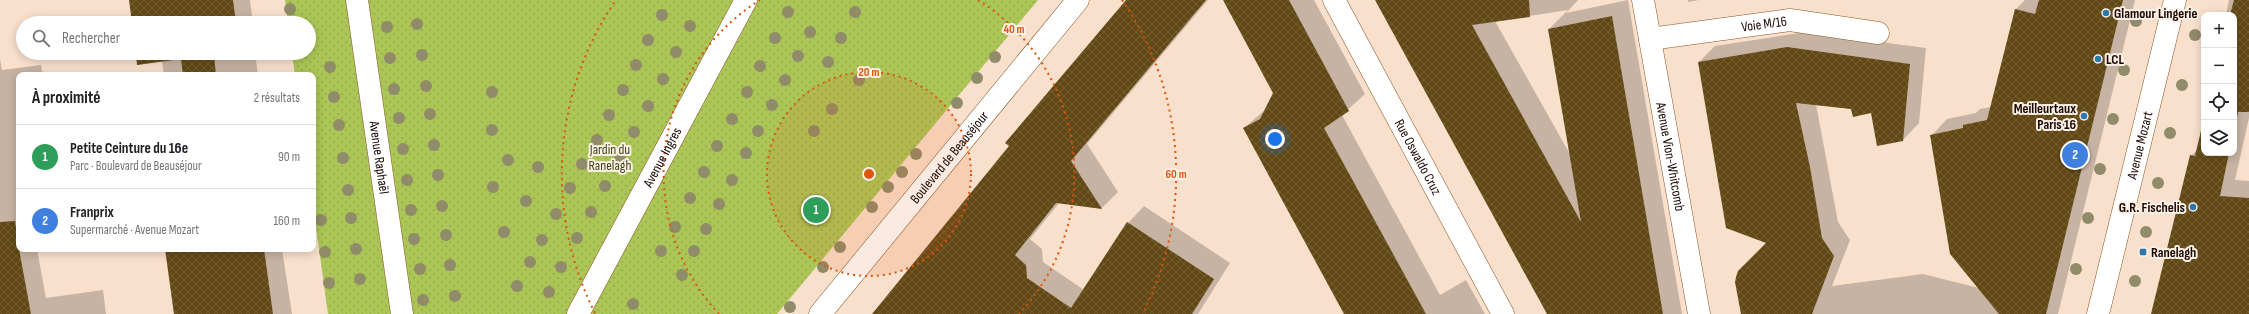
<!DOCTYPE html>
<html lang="fr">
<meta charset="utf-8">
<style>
:root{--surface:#fff;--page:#f2f2f2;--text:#202124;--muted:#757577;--line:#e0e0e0;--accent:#0f766e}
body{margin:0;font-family:"Sofia Sans Condensed",sans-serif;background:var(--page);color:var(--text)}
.controls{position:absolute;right:12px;top:12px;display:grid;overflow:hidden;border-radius:8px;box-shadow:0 2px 10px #0003}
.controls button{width:36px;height:36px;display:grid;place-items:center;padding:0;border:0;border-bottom:1px solid var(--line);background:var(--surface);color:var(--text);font:20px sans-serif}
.you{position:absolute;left:1275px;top:139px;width:14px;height:14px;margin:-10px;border:3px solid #fff;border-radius:50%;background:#1a73e8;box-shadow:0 0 0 6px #1a73e833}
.badge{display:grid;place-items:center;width:26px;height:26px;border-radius:50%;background:var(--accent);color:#fff;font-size:13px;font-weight:700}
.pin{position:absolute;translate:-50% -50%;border:2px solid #fff;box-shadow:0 1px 4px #0006}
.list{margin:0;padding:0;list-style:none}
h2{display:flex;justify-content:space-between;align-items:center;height:52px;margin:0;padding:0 16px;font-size:17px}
h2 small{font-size:13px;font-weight:400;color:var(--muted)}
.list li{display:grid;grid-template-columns:26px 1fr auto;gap:12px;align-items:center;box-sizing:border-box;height:64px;padding:0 16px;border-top:1px solid var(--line)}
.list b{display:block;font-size:15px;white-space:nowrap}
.list p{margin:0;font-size:13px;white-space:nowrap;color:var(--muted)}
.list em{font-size:13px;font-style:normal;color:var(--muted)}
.icon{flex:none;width:22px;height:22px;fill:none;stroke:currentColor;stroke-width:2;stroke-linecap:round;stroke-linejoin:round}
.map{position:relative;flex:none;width:2249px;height:314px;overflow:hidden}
.search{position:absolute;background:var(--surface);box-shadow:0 2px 10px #0003;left:16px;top:16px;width:300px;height:44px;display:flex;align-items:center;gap:10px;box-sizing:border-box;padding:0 14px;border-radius:22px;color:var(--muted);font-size:15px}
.panel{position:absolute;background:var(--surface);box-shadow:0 2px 10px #0003;left:16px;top:72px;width:300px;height:180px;border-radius:8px}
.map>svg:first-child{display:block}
.park{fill:url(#park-dots)}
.shadow{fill:#0003;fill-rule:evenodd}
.building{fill:url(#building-cross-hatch)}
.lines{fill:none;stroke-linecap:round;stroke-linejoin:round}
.street-casing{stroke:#885422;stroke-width:23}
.secondary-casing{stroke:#885422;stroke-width:23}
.street{stroke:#fff;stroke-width:22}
.secondary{stroke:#fff;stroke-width:22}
.tree{fill:#908b68}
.ring{fill:none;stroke:#de550b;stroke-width:2;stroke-dasharray:2 4}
.poi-dot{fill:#2a78aa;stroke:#fcf0e6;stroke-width:1.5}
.labels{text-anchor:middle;stroke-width:4;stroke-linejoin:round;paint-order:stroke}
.poi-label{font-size:14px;font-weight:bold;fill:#190600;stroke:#fcf0e6;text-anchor:start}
.street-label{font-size:14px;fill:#190600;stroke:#fcf0e6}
.park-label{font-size:14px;fill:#3a4517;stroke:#fcf0e6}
.centre{fill:#de550b;stroke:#fcf0e6;stroke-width:2}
.ring-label{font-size:12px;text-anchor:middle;font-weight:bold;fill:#de550b;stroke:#fcf0e6;stroke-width:4;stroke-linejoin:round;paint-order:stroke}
</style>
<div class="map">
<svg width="2249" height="314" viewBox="0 0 2249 314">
<defs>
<pattern id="park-dots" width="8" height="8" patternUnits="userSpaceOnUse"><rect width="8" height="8" fill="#abc657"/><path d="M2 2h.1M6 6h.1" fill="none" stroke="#93a94a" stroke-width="1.8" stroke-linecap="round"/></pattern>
<pattern id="building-cross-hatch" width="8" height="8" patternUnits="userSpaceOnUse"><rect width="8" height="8" fill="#624814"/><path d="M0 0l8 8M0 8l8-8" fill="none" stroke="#745e34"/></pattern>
</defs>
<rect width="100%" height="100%" fill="#f9e0cc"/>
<path class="park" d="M285 0H1038L777 314H328L313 205V75H295L292 53H309V23H288Z"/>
<path class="shadow" d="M130 0H250L253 23H133Z
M1127 0H1208L1087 144 1118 192 1102 208 1059 203 1030 239 1042 249 1043 262 1084 290 1128 223 1144 206 1230 263 1198 314H874Z
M1224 0H1314L1365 94 1342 115 1440 295 1466 280 1485 314H1345L1244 128 1266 109 1274 93Z
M1377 0H1578L1566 13 1628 0 1682 314H1548ZM1568 10 1549 29 1571 156 1495 21Z
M1688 0H1699L1688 2Z
M2025 0H2135L2058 314H1742L1768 243 1699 62 1715 46 1805 32 1926 48 1919 123 1903 140 1872 112 1816 104 1838 222 1850 240 1832 286 1923 274 1979 288 1931 136 1947 119 1976 113 1980 109 1991 107 2016 9Z
M2229 0H2249V118L2235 180 2249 181V314H2153L2191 156 2197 150 2204 123V153H2234V15H2226Z
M137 53H255L258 75H164L162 61Z
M0 59 2 70 41 65 43 75H19V249H37L46 298 103 290 106 314H0Z
M166 249H282L292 314H174Z"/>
<path class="building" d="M129 0H233L236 23H132Z
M1126 0H1206L1071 161 1102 209 1056 203 1015 255 1026 265 1027 278 1071 308 1127 222 1214 279 1192 314H872L1009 146 1005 143Z
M1223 0H1289L1349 111 1324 128 1426 314H1344L1243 128 1260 119 1273 93Z
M1375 0H1529L1530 17 1472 25 1581 222 1548 29 1612 16 1663 314H1547Z
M2039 0H2123L2046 314H1999L1950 254 1930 135 1963 128V125L1987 120 2015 9 2035 14Z
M2234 0H2249V112H2238L2234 131V15H2230Z
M1787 47 1910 64 1903 141 1877 146 1871 113 1853 117 1851 109 1796 103 1810 167 1822 238 1834 256 1812 314H1741L1735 282 1736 277 1738 271 1766 243 1726 228 1698 62Z
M136 53H229L214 55 216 75H183L181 59 137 65Z
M2204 118V153H2229L2220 196 2249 198V314H2151L2190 155 2195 156Z
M15 221 19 249 31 314H0V222Z
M165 249H264L273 314H174Z"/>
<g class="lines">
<defs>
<g id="street">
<path id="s1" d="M357 0 402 314"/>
<path id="s2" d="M1334 0 1503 314"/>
<path id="s3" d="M1643 0 1699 314"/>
<path id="s4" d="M1650 39 1790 20 1878 33"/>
</g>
<g id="secondary">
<path id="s5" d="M578 314 746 0"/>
<path id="s6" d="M820 314 1078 0"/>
<path id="s7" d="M2098 314 2175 0"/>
</g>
</defs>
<use href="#street" class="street-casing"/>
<use href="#secondary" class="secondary-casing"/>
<use href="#street" class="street"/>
<use href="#secondary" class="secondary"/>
</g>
<g class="tree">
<circle cx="290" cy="9" r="6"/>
<circle cx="788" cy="12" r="6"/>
<circle cx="855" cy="12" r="6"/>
<circle cx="662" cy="15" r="6"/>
<circle cx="2136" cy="21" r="6"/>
<circle cx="417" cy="24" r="6"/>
<circle cx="690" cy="26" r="6"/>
<circle cx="387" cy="27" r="6"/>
<circle cx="810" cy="32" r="6"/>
<circle cx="2195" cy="35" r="6"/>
<circle cx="775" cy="38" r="6"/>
<circle cx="841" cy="38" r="6"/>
<circle cx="648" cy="40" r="6"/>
<circle cx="676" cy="52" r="6"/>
<circle cx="422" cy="55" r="6"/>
<circle cx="798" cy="56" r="6"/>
<circle cx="995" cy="57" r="6"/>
<circle cx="390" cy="58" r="6"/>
<circle cx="828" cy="62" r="6"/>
<circle cx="636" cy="65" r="6"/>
<circle cx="760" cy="66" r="6"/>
<circle cx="330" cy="67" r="6"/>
<circle cx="2124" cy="70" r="6"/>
<circle cx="977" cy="78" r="6"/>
<circle cx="663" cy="79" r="6"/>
<circle cx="785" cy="80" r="6"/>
<circle cx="859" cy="80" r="6"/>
<circle cx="2182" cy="85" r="6"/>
<circle cx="426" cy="86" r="6"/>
<circle cx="394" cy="89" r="6"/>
<circle cx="623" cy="90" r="6"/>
<circle cx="492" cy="92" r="6"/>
<circle cx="747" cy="92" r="6"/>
<circle cx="334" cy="97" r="6"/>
<circle cx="957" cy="103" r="6"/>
<circle cx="772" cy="105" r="6"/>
<circle cx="648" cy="106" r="6"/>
<circle cx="832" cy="109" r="6"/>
<circle cx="430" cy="114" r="6"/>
<circle cx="609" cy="115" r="6"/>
<circle cx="399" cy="118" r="6"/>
<circle cx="732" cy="119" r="6"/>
<circle cx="2113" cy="119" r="6"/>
<circle cx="339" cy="125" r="6"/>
<circle cx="492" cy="130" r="6"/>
<circle cx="758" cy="131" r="6"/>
<circle cx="814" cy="131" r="6"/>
<circle cx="634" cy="132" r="6"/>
<circle cx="2170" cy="133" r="6"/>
<circle cx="597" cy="140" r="6"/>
<circle cx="434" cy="145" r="6"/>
<circle cx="717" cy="146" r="6"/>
<circle cx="403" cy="149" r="6"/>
<circle cx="746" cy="153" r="6"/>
<circle cx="916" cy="154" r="6"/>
<circle cx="343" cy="158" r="6"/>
<circle cx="620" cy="159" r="6"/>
<circle cx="508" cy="160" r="6"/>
<circle cx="582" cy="164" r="6"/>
<circle cx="538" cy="167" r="6"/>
<circle cx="2100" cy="169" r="6"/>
<circle cx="704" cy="172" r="6"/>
<circle cx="902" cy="172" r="6"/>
<circle cx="438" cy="175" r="6"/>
<circle cx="407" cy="180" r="6"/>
<circle cx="732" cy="180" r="6"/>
<circle cx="2158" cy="183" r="6"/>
<circle cx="605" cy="186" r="6"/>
<circle cx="493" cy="187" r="6"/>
<circle cx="888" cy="187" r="6"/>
<circle cx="570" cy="188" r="6"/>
<circle cx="348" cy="190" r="6"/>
<circle cx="690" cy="198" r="6"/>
<circle cx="526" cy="201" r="6"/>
<circle cx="719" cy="204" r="6"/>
<circle cx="442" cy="206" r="6"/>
<circle cx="872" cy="207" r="6"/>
<circle cx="411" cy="210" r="6"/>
<circle cx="591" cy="212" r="6"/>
<circle cx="556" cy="214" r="6"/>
<circle cx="351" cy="218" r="6"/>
<circle cx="2088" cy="218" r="6"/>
<circle cx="321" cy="220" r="6"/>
<circle cx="675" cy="227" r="6"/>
<circle cx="706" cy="229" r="6"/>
<circle cx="504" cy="232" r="6"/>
<circle cx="2146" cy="232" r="6"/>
<circle cx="446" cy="235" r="6"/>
<circle cx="577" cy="238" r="6"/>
<circle cx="414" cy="239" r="6"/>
<circle cx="542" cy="240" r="6"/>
<circle cx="840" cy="247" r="6"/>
<circle cx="356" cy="249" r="6"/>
<circle cx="661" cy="251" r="6"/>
<circle cx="694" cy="251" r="6"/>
<circle cx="325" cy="252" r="6"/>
<circle cx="530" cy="262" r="6"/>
<circle cx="450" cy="265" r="6"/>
<circle cx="561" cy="267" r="6"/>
<circle cx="823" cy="267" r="6"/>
<circle cx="420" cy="269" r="6"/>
<circle cx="2076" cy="269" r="6"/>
<circle cx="682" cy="275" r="6"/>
<circle cx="360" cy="279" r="6"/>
<circle cx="2135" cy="281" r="6"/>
<circle cx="329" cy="283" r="6"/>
<circle cx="517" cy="286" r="6"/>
<circle cx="549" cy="292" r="6"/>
<circle cx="455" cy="296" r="6"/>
<circle cx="423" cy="300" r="6"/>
<circle cx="633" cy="304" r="6"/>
<circle cx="790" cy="307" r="6"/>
</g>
<circle cx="869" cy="174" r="102" fill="#de550b" fill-opacity=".12"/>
<g class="ring">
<circle cx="869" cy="174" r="102"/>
<path d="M719 314A205 205 0 0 1 760 0M978 0A205 205 0 0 1 1019 314"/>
<path d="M595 313A307 307 0 0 1 616 0M1122 0A307 307 0 0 1 1143 313"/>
</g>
<g class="poi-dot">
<circle cx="2106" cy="13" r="4"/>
<circle cx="2098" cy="59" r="4"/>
<circle cx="2084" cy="116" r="4"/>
<circle cx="2193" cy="207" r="4"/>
<rect x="2139" y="248" width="8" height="8" rx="2"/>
</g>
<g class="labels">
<g class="poi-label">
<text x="2114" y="18">Glamour Lingerie</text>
<text x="2106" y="64">LCL</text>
<text x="2076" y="113" text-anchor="end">Meilleurtaux<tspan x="2076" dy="16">Paris 16</tspan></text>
<text x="2185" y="212" text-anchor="end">G.R. Fischelis</text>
<text x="2151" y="257">Ranelagh</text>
</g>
<g class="street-label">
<text dy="5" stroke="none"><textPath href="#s4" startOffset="115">Voie M/16</textPath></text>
<text dy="5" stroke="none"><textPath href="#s7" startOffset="174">Avenue Mozart</textPath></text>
<text dy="5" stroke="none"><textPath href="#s1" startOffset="159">Avenue Raphaël</textPath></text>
<text dy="5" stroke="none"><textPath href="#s5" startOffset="178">Avenue Ingres</textPath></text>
<text dy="5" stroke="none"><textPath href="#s6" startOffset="203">Boulevard de Beauséjour</textPath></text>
<text dy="5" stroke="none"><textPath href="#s2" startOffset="178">Rue Oswaldo Cruz</textPath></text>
<text dy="5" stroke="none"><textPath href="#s3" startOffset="159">Avenue Vion-Whitcomb</textPath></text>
</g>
<g class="park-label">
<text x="610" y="154">Jardin du<tspan x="610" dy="16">Ranelagh</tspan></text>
</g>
</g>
<circle cx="869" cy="174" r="6" class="centre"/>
<g class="ring-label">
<text x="1014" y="33">40 m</text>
<text x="869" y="76">20 m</text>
<text x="1176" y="178">60 m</text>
</g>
</svg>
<div class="controls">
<button>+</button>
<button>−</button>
<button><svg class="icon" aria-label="locate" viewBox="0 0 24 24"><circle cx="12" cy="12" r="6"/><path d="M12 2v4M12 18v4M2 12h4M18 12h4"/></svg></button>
<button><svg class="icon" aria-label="layers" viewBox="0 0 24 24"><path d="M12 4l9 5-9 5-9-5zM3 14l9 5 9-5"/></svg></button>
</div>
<div class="you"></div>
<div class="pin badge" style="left:816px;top:210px;background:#2e9e5b">1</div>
<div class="pin badge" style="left:2075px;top:155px;background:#3f7fe0">2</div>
<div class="search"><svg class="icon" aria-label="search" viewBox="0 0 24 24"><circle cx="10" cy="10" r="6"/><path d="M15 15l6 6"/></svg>Rechercher</div>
<section class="panel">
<h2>À proximité<small>2 résultats</small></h2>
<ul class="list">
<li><span class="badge" style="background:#2e9e5b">1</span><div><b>Petite Ceinture du 16e</b><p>Parc · Boulevard de Beauséjour</p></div><em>90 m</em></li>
<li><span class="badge" style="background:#3f7fe0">2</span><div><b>Franprix</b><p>Supermarché · Avenue Mozart</p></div><em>160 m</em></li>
</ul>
</section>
</div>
